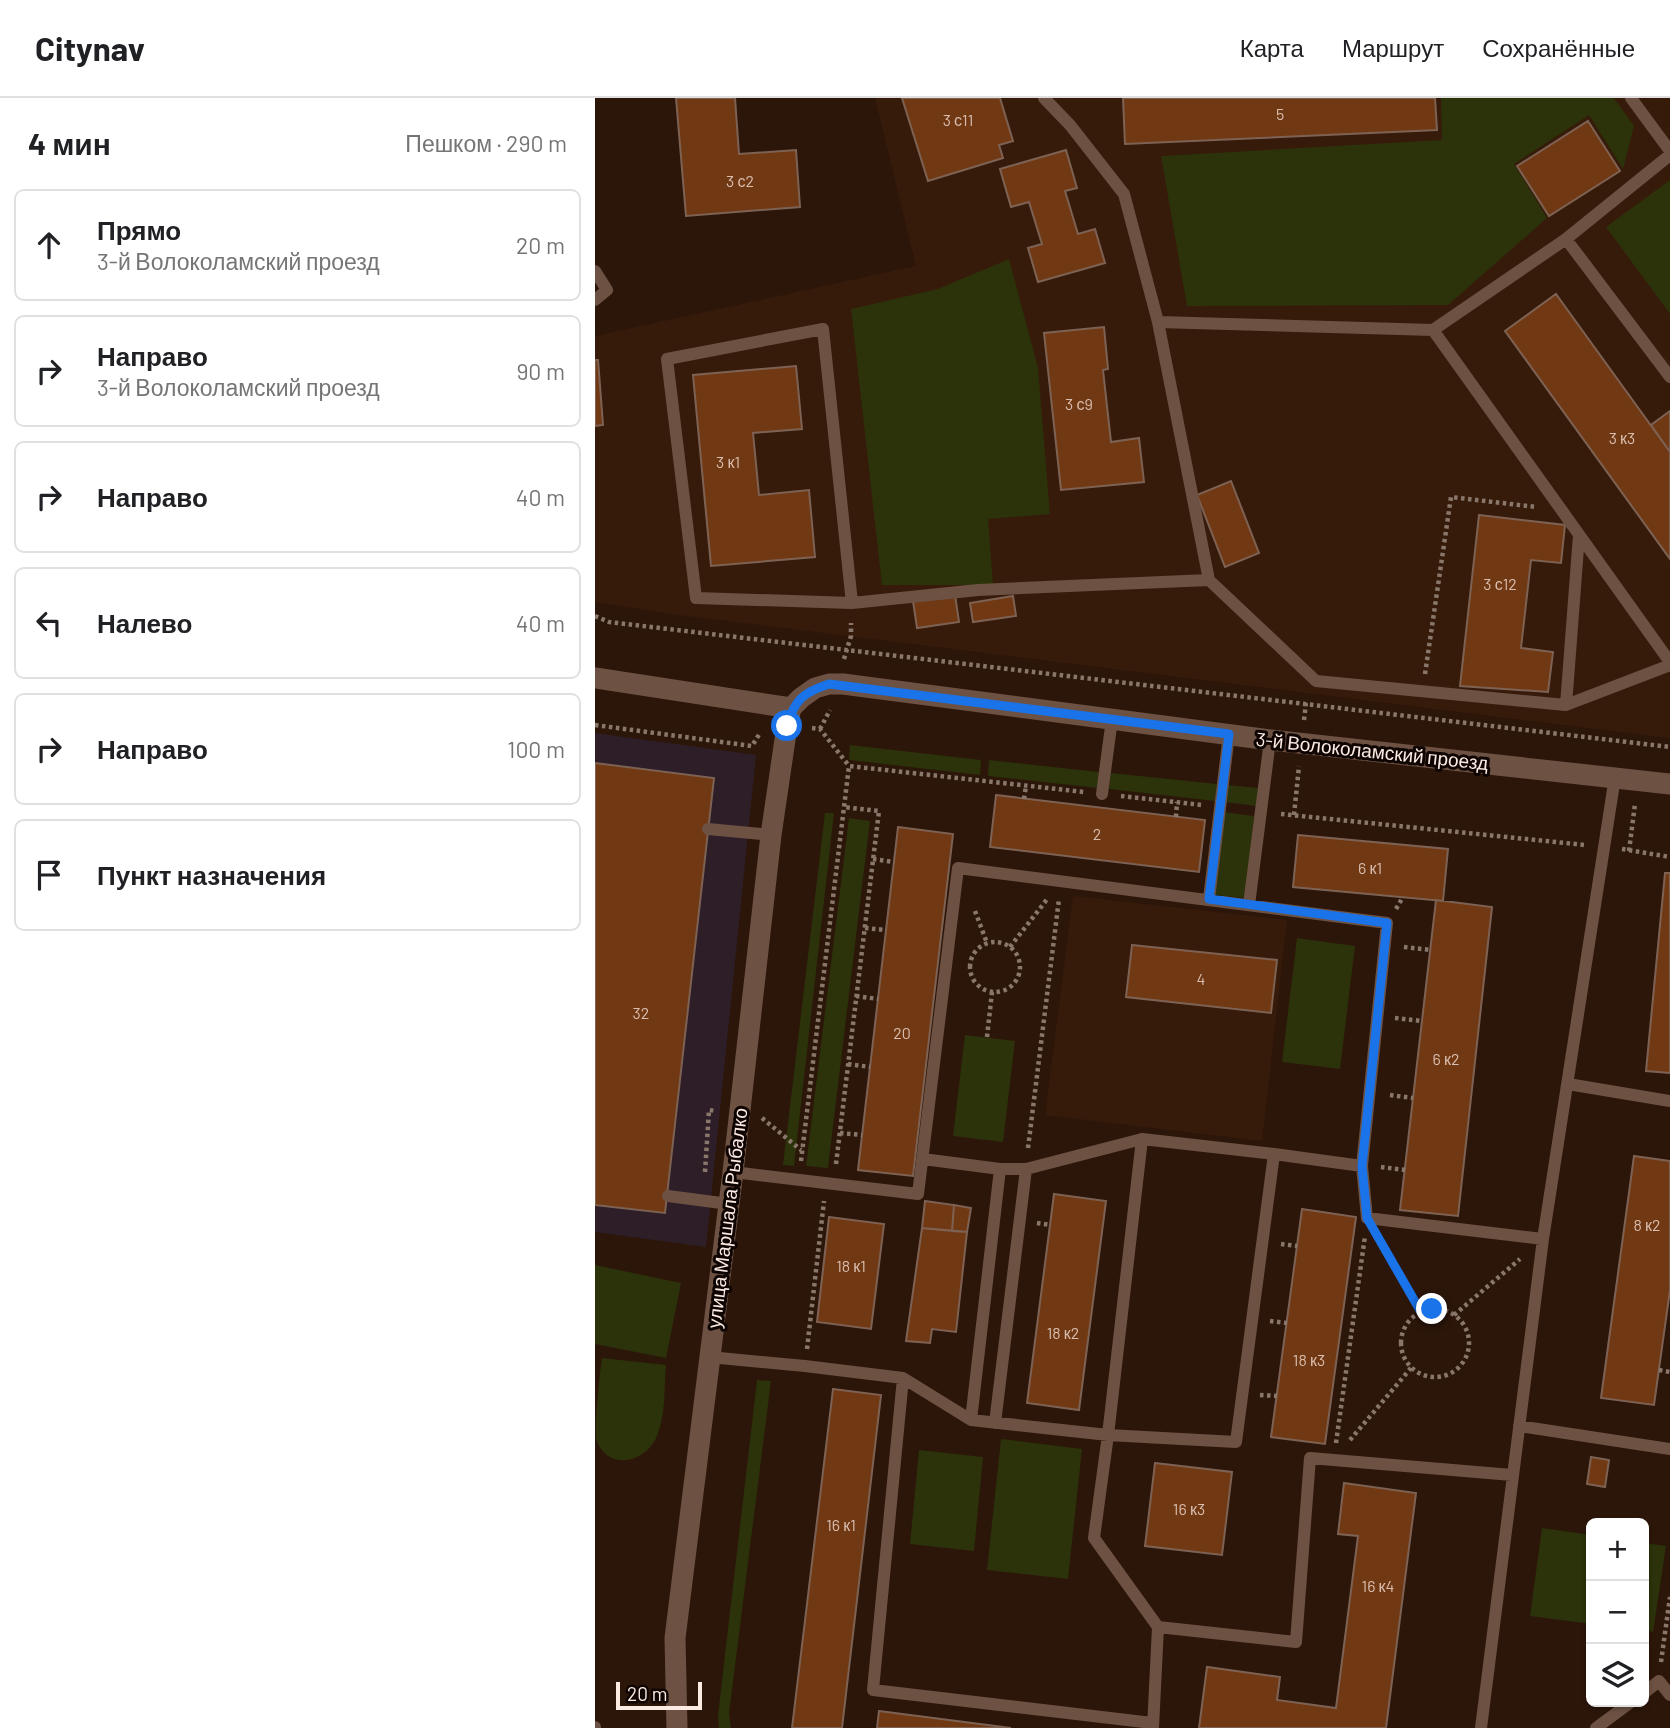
<!DOCTYPE html>
<html lang="ru">
<meta charset="utf-8">
<style>
:root{--surface:#fff;--page:#f2f2f2;--text:#202124;--muted:#757577;--line:#e0e0e0}
body{margin:0;font-family:Barlow,sans-serif;background:var(--page);color:var(--text)}
.controls{position:absolute;right:21px;bottom:21px;display:grid;overflow:hidden;border-radius:10px;box-shadow:0 2px 5px #0004}
.controls button{width:63px;height:63px;display:grid;place-items:center;padding:0;border:0;border-bottom:2px solid var(--line);background:var(--surface);color:var(--text);font:35px sans-serif}
.scale{position:absolute;left:21px;bottom:18px;width:86px;box-sizing:border-box;padding-left:7px;border:4px solid #fcebe3;border-top:0;font-size:19px;line-height:24px;white-space:nowrap;color:#fcebe3;-webkit-text-stroke:5px #0e0502;paint-order:stroke}
.stop{position:absolute;width:21px;height:21px;margin:-16px;border:5px solid #1a73e8;border-radius:50%;background:#fff}
.stop.end{background:#1a73e8;border-color:#fff;box-shadow:0 2px 7px #0008}
.list{margin:0;padding:0;list-style:none}
h2{display:flex;justify-content:space-between;align-items:center;height:91px;margin:0;padding:0 28px;font-size:30px}
h2 small{font-size:23px;font-weight:400;color:var(--muted)}
.list li{display:grid;grid-template-columns:46px 1fr auto;gap:21px;align-items:center;box-sizing:border-box;height:112px;margin:0 14px 14px;padding:0 14px;border:2px solid var(--line);border-radius:10px}
.list b{display:block;font-size:26px;white-space:nowrap}
.list p{margin:0;font-size:23px;white-space:nowrap;color:var(--muted)}
.list em{font-size:23px;font-style:normal;color:var(--muted)}
.icon{flex:none;width:38px;height:38px;fill:none;stroke:currentColor;stroke-width:2;stroke-linecap:round;stroke-linejoin:round}
.map{position:relative;flex:none;width:1075px;height:1630px;overflow:hidden}
header{display:flex;align-items:center;gap:42px;box-sizing:border-box;height:98px;padding:0 35px;background:var(--surface);border-bottom:2px solid var(--line)}
header strong{font-size:33px}
nav{display:flex;gap:38px;margin-inline-start:auto;font-size:24px}
main{display:flex}
aside{flex:1;background:var(--surface)}
.map>svg:first-child{display:block}
.commercial{fill:#2e1e28}
.built{fill:#371b0a}
.green{fill:#2c320a}
.building{fill:#713814;stroke:#7d6253;stroke-width:2}
.lines{fill:none;stroke-linecap:round;stroke-linejoin:round}
.path{stroke:#8a776c;stroke-width:4.5;stroke-dasharray:3.5 3.5;stroke-linecap:butt}
.service{stroke:#6d5244;stroke-width:12}
.tertiary{stroke:#6d5244;stroke-width:21}
.route{stroke:#1a73e8;stroke-width:9}
.labels{text-anchor:middle;stroke-width:6;stroke-linejoin:round;paint-order:stroke}
.number-label{font-size:16px;fill:#d9beaf}
.street-label{font-size:19px;fill:#fcebe3;stroke:#0e0502}
</style>
<header>
<strong>Citynav</strong>
<nav><a>Карта</a><a>Маршрут</a><a>Сохранённые</a></nav>
</header>
<main>
<aside>
<h2>4 мин<small>Пешком · 290 m</small></h2>
<ul class="list">
<li><svg class="icon" aria-label="ahead" viewBox="0 0 24 24"><path d="M12 20V5M6 11l6-6 6 6"/></svg><div><b>Прямо</b><p>3-й Волоколамский проезд</p></div><em>20 m</em></li>
<li><svg class="icon" aria-label="right" viewBox="0 0 24 24"><path d="M7 20v-9h11M14 6l5 5-5 5"/></svg><div><b>Направо</b><p>3-й Волоколамский проезд</p></div><em>90 m</em></li>
<li><svg class="icon" aria-label="right" viewBox="0 0 24 24"><path d="M7 20v-9h11M14 6l5 5-5 5"/></svg><div><b>Направо</b></div><em>40 m</em></li>
<li><svg class="icon" aria-label="left" viewBox="0 0 24 24"><path d="M17 20v-9H6M10 6l-5 5 5 5"/></svg><div><b>Налево</b></div><em>40 m</em></li>
<li><svg class="icon" aria-label="right" viewBox="0 0 24 24"><path d="M7 20v-9h11M14 6l5 5-5 5"/></svg><div><b>Направо</b></div><em>100 m</em></li>
<li><svg class="icon" aria-label="arrive" viewBox="0 0 24 24"><path d="M6 21V4h12l-3 4 3 4H6"/></svg><div><b>Пункт назначения</b></div></li>
</ul>
</aside>
<div class="map">
<svg width="1075" height="1630" viewBox="0 0 1075 1630">
<rect width="100%" height="100%" fill="#2c1609"/>
<path class="commercial" d="M0 635 161 657 111 1149 0 1134Z"/>
<path class="built" d="M280 0H1075V640L84 517 0 504V238L321 168Z
M478 798 692 822 667 1043 450 1017Z"/>
<path class="green" d="M846 0H1019L1039 28 1028 71 994 17 919 66 952 120 853 207 592 208 566 58 847 42Z
M1075 82V216L1011 129Z
M414 161 443 270 455 416 393 421 398 487H287L256 211 343 191Z
M255 647 386 662 385 677 254 662Z
M394 662 504 674 503 690 393 678Z
M516 675 622 686 620 703 514 691Z
M631 687 663 690 661 708 630 704Z
M628 714 659 718 650 800 619 797Z
M230 715H239L199 1068 188 1067Z
M254 720 275 723 233 1070 211 1068Z
M702 840 760 848 745 971 687 964Z
M370 937 420 943 408 1044 358 1038Z
M0 1167 86 1185 71 1260 0 1246Z
M7 1260 71 1267C69 1290 71 1316 62 1338 51 1365 12 1374 1 1341 0 1322 4 1280 7 1260Z
M162 1282 176 1283 134 1615 136 1630H124L123 1617Z
M406 1341 487 1351 473 1481 392 1472Z
M324 1352 388 1359 379 1453 315 1446Z
M947 1430 996 1437V1526L935 1518Z
M1049 1445 1071 1448 1058 1534 1049 1532Z"/>
<path class="building" d="M81 0H140L144 56 201 52 205 109 91 118Z
M307 0H405L418 43 404 47 408 60 333 83Z
M528 0H840L842 32 530 46Z
M993 23 1025 73 954 118 922 68Z
M471 52 482 90 470 93 483 136 500 131 510 165 443 184 433 150 447 146 434 104 416 109 405 71Z
M961 196 1075 354V461L910 233Z
M509 229 513 271 508 272 516 344 544 340 549 384 466 392 449 235Z
M0 262H3L8 327 0 328Z
M201 268 207 331 158 335 164 397 214 392 220 459 116 468 98 277Z
M1075 313V354L1056 327Z
M636 383 664 455 630 469 602 397Z
M884 417 970 427 966 465 936 462 926 550 958 554 953 594 865 588Z
M360 497 364 524 322 530 318 503Z
M418 498 421 518 378 524 375 505Z
M0 665 119 680 70 1115 0 1107Z
M401 697 610 722 604 774 395 749Z
M303 729 358 736 318 1078 263 1072Z
M703 737 853 751 848 803 698 789Z
M1070 775H1075V975L1051 973Z
M841 802 897 809 863 1118 805 1112Z
M537 847 682 862 676 915 531 899Z
M1039 1058 1075 1063V1192L1059 1307 1006 1300Z
M459 1096 511 1103 484 1312 432 1305Z
M330 1103 359 1107 357 1133 327 1130Z
M359 1107 376 1110 372 1134 357 1133Z
M707 1111 761 1119 730 1346 676 1339Z
M234 1119 289 1126 276 1231 222 1224Z
M327 1130 372 1134 361 1234 337 1231 335 1245 311 1243Z
M238 1291 286 1297 247 1630H197Z
M996 1359 1014 1362 1010 1389 992 1386Z
M560 1365 637 1374 627 1457 550 1448Z
M749 1385 821 1395 791 1630H604L612 1569 685 1579 682 1602 741 1610 763 1438 743 1436Z
M284 1613 416 1630H282Z"/>
<g class="lines">
<path class="path" d="M0 518 14 524 1075 649
M249 561 256 538V525
M830 576 856 399 941 409
M709 622 711 605
M0 627 157 648 165 635
M217 630 225 631 254 668
M225 631 235 612
M526 698 607 707
M429 701 431 688
M686 716 990 747
M699 717 704 668
M581 719 582 704
M1027 751 1075 759
M1034 753 1040 706
M278 761 299 764
M801 811 808 799
M380 813 392 845
M270 830 291 832
M375 869a25 25 0 1 1 50 0a25 25 0 1 1-50 0Z
M415 849 453 800
M809 849 836 852
M261 898 283 901
M800 920 827 923
M392 939 397 894
M253 966 275 969
M795 997 818 1000
M167 1020 206 1052
M245 1035 267 1037
M433 1050 464 801
M206 1063 254 668 489 694
M241 1066 284 713 248 709
M786 1069 810 1072
M110 1074 114 1012 121 1013
M442 1125 455 1127
M785 1142 826 1214
M686 1146 702 1148
M806 1245a34 34 0 1 1 68 0a34 34 0 1 1-68 0Z
M859 1217 925 1161
M675 1223 692 1225
M212 1251 229 1103
M1064 1272 1075 1274
M665 1297 682 1298
M755 1342 816 1270
M741 1345 770 1138
M1066 1564 1075 1499"/>
<path class="service" d="M1036 0 1075 53
M971 141 1075 57
M0 173 12 192 0 202
M563 224 838 232 971 141 1075 279
M838 232 1075 564
M614 482 721 583 971 607 1075 567
M257 505 228 231 72 261 101 500 257 505 383 492 614 482 563 224 529 96 475 27 449 0
M971 607 984 437
M507 696 517 621
M113 731 176 737
M614 801 634 636
M654 807 675 642
M973 986 1075 1003
M328 1061 405 1071 376 1322
M767 1068 772 1120 948 1141
M405 1071H431L547 1041
M138 1074 323 1096 363 770 792 825 767 1068 679 1056 641 1344 513 1337 376 1322 308 1280 278 1592 557 1625
M73 1098 134 1106
M114 1259 210 1268 308 1280
M400 1325 431 1071
M924 1328 1075 1351
M563 1529 701 1544 715 1360 917 1377
M1049 1595 1064 1583 1075 1597
M0 1629V1630
M558 1630 563 1529 499 1440 513 1337 547 1041 679 1056
M886 1630 948 1141 1020 679
M1001 1630 1036 1604"/>
<path class="tertiary" d="M0 580 196 610
M82 1630 80 1540 138 1074 176 737 192 628 196 610 206 600 220 590 234 586H248L675 642 1075 686"/>
</g>
<g class="lines">
<path class="route" d="M192 628C199 602 209 594 234 586L634 636 614 801 792 825 767 1068 772 1120 826 1214 837 1211"/>
</g>
<g class="labels">
<g class="number-label">
<text x="685" y="22">5</text>
<text x="363" y="28">3 с11</text>
<text x="145" y="89">3 с2</text>
<text x="484" y="312">3 с9</text>
<text x="1027" y="346">3 к3</text>
<text x="133" y="370">3 к1</text>
<text x="905" y="492">3 с12</text>
<text x="502" y="742">2</text>
<text x="775" y="776">6 к1</text>
<text x="606" y="887">4</text>
<text x="46" y="921">32</text>
<text x="307" y="941">20</text>
<text x="851" y="967">6 к2</text>
<text x="1052" y="1133">8 к2</text>
<text x="256" y="1174">18 к1</text>
<text x="468" y="1241">18 к2</text>
<text x="714" y="1268">18 к3</text>
<text x="594" y="1417">16 к3</text>
<text x="246" y="1433">16 к1</text>
<text x="783" y="1494">16 к4</text>
</g>
<g class="street-label">
<text transform="translate(777 653) rotate(6)" y="7">3-й Волоколамский проезд</text>
<text transform="translate(132 1120) rotate(-83)" y="7">улица Маршала Рыбалко</text>
</g>
</g>
</svg>
<div class="controls">
<button>+</button>
<button>−</button>
<button><svg class="icon" aria-label="layers" viewBox="0 0 24 24"><path d="M12 4l9 5-9 5-9-5zM3 14l9 5 9-5"/></svg></button>
</div>
<div class="scale">20 m</div>
<div class="stop" style="left:192px;top:628px"></div>
<div class="stop end" style="left:837px;top:1211px"></div>
</div>
</main>
